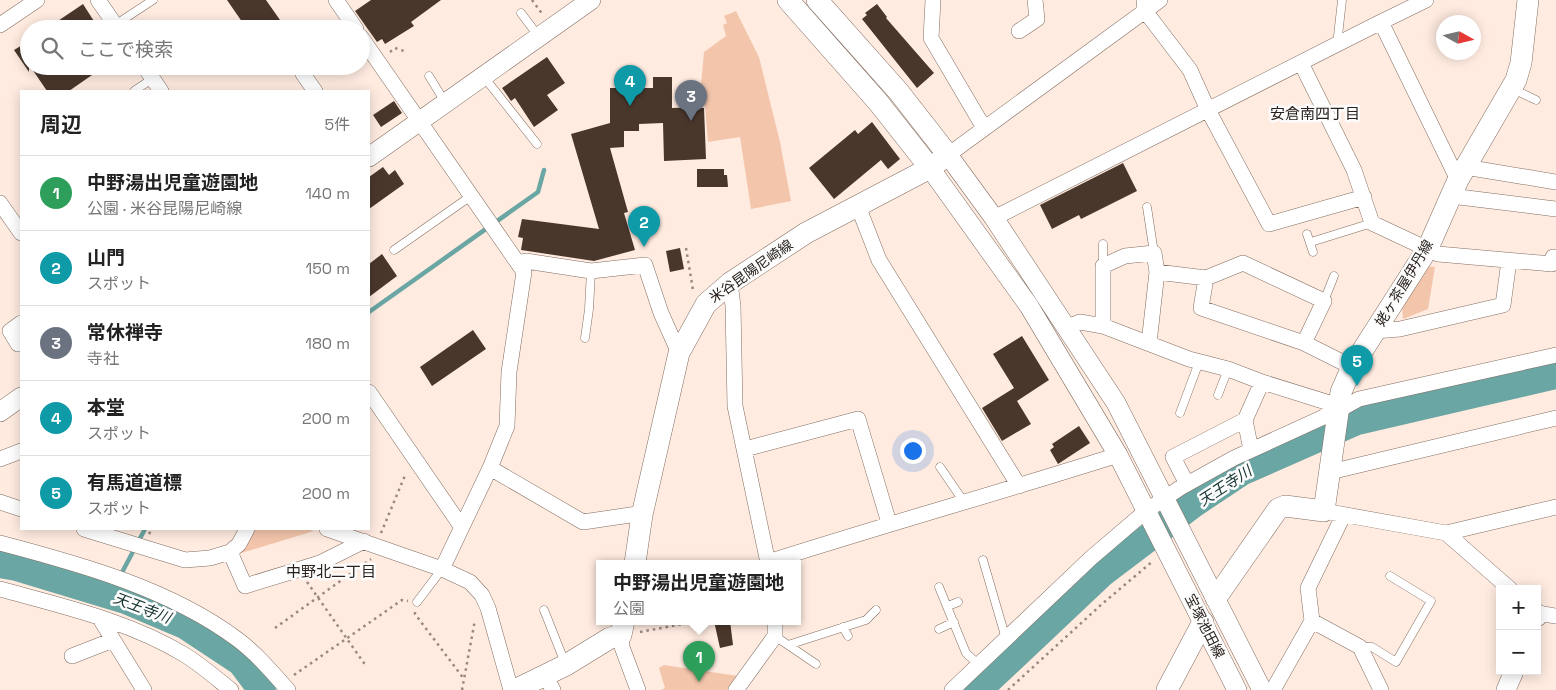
<!DOCTYPE html>
<html lang="ja">
<meta charset="utf-8">
<style>
:root{--surface:#fff;--page:#f2f2f2;--text:#222;--muted:#767676;--line:#e0e0e0;--accent:#1e6a68}
body{margin:0;font-family:"Space Grotesk","Noto Sans JP",sans-serif;background:var(--page);color:var(--text)}
.controls{position:absolute;right:15px;bottom:15px;display:grid;overflow:hidden;border-radius:0px;box-shadow:0 2px 12px #0003}
.controls button{width:45px;height:45px;display:grid;place-items:center;padding:0;border:0;border-bottom:1px solid var(--line);background:var(--surface);color:var(--text);font:25px sans-serif}
.compass{position:absolute;left:1436px;top:15px;width:45px;height:45px;border-radius:50%;background:var(--surface);box-shadow:0 2px 12px #0003;rotate:98deg}
.you{position:absolute;left:912px;top:450px;width:18px;height:18px;margin:-12px;border:4px solid #fff;border-radius:50%;background:#1a73e8;box-shadow:0 0 0 8px #1a73e833}
.badge{display:grid;place-items:center;width:32px;height:32px;border-radius:50%;background:var(--accent);color:#fff;font-size:16px;font-weight:700}
.pin{position:absolute;translate:-50% -41px;filter:drop-shadow(0 1px 2px #0008)}
.pin::after{content:'';position:absolute;top:26px;width:18px;height:15px;background:inherit;clip-path:polygon(0 0,100% 0,50% 100%)}
.popup{position:absolute;left:596px;top:560px;width:205px;height:65px;box-sizing:border-box;display:grid;place-content:center;border-radius:0px;background:var(--surface);filter:drop-shadow(0 1px 4px #0005);font-size:16px;white-space:nowrap;color:var(--muted)}
.popup b{font-size:19px;color:var(--text)}
.popup::after{content:'';position:absolute;left:50%;top:100%;margin-left:-10px;border:10px solid transparent;border-top-color:var(--surface)}
.list{margin:0;padding:0;list-style:none}
h2{display:flex;justify-content:space-between;align-items:center;height:65px;margin:0;padding:0 20px;font-size:21px}
h2 small{font-size:16px;font-weight:400;color:var(--muted)}
.list li{display:grid;grid-template-columns:32px 1fr auto;gap:15px;align-items:center;box-sizing:border-box;height:75px;padding:0 20px;border-top:1px solid var(--line)}
.list b{display:block;font-size:19px;white-space:nowrap}
.list p{margin:0;font-size:16px;white-space:nowrap;color:var(--muted)}
.list em{font-size:16px;font-style:normal;color:var(--muted)}
.icon{flex:none;width:28px;height:28px;fill:none;stroke:currentColor;stroke-width:2;stroke-linecap:round;stroke-linejoin:round}
.map{position:relative;flex:none;width:1556px;height:690px;overflow:hidden}
.search{position:absolute;background:var(--surface);box-shadow:0 2px 12px #0003;left:20px;top:20px;width:350px;height:55px;display:flex;align-items:center;gap:12px;box-sizing:border-box;padding:0 18px;border-radius:28px;color:var(--muted);font-size:19px}
.panel{position:absolute;background:var(--surface);box-shadow:0 2px 12px #0003;left:20px;top:90px;width:350px;height:440px;border-radius:0px}
.map>svg:first-child{display:block}
.green{fill:#f3c6ac}
.lines{fill:none;stroke-linecap:round;stroke-linejoin:round}
.stream{stroke:#6aa6a3;stroke-width:4.5}
.river{stroke:#6aa6a3;stroke-width:28}
.building{fill:#4a372c}
.service-casing{stroke:#826d61;stroke-width:9}
.minor-casing{stroke:#826d61;stroke-width:16}
.tertiary-casing{stroke:#826d61;stroke-width:20}
.secondary-casing{stroke:#826d61;stroke-width:22}
.path{stroke:#988981;stroke-width:2.5;stroke-dasharray:2.5 4;stroke-linecap:butt}
.service{stroke:#fff;stroke-width:8}
.minor{stroke:#fff;stroke-width:15}
.tertiary{stroke:#fff;stroke-width:19}
.secondary{stroke:#fff;stroke-width:21}
.labels{text-anchor:middle;stroke-width:5;stroke-linejoin:round;paint-order:stroke}
.street-label{font-size:14px;fill:#29211c;stroke:#fcfcfc}
.neighbourhood-label{font-size:15px;fill:#29211c;stroke:#fcfcfc}
.water-label{font-size:15px;font-style:italic;fill:#123231;stroke:#fcfcfc}
</style>
<div class="map">
<svg width="1556" height="690" viewBox="0 0 1556 690">
<rect width="100%" height="100%" fill="#ffebe0"/>
<path class="green" d="M736 11 759 57 780 142 791 201 751 209 740 137 708 142 705 106 700 95 704 52 726 36 723 25 727 23 724 16Z
M1425 266 1435 267 1428 309 1403 319 1402 306Z
M252 529H307L314 531 238 554Z
M664 665 738 676 729 690H661L665 688 659 668Z"/>
<g class="lines">
<path class="stream" d="M369 312 538 192 544 170
M110 595 145 529"/>
<path class="river" d="M0 564 17 567 126 600 185 625 241 662 262 690
M978 690 1102 573 1193 504 1241 472 1357 421 1556 375"/>
</g>
<path class="building" d="M227 0H266L280 20 267 29H247Z
M371 0H441L411 22 414 26 385 44 382 39 377 42 355 11Z
M83 4 99 29H46Z
M877 4 887 17 886 18 934 73 917 88 862 19 867 15 865 13Z
M29 41V72L14 50Z
M547 57 565 83 547 95 558 110 534 127 515 98 511 101 502 88Z
M30 66H105L69 91H47Z
M653 77H672V108L700 107V108H704L706 159 664 161 663 123 639 124V131H624V147L610 148 628 212 624 213 635 250 594 261 521 250 523 238 518 237 522 219 599 229 571 134 610 123V88H653Z
M394 101 402 113 381 127 373 115Z
M872 122 900 159 888 169 881 160 834 199 809 168 855 130 858 134Z
M1123 163 1137 191 1081 219 1079 215 1052 229 1040 205Z
M383 167 389 175 395 170 404 184 369 209V177Z
M697 169H724V175H727L728 187H697Z
M680 248 684 269 670 272 666 251Z
M382 254 397 276 369 297V264Z
M473 330 486 349 432 386 420 367Z
M1022 336 1049 380 1017 401 1031 424 1002 441 982 408 1014 388 993 354Z
M1079 426 1090 443 1058 464 1050 450 1054 447 1052 444Z
M714 621H730L733 645 720 648Z"/>
<g class="lines">
<defs>
<path id="service" d="M521 13 539 37
M115 25 153 0
M1337 45 1342 0
M429 76 445 102
M484 77 537 144
M1513 89 1536 100
M134 91 152 79
M1147 207 1154 253
M1307 234 1313 252
M1311 242 1372 223
M394 250 471 196
M1103 266V244
M1324 301 1334 276
M585 338 589 309 591 271
M1218 395 1228 369
M1180 413 1199 362
M940 467 964 502
M983 560 1006 639
M939 587 966 653 979 665
M417 602 442 569
M948 606 958 602
M544 610 565 663
M843 627 848 636
M939 629 954 622
M775 636 788 645 866 620 876 610
M788 645 816 664
M1360 647H1372L1396 662 1431 601 1390 576"/>
<path id="minor" d="M98 0 118 29
M336 0 356 29
M933 0 931 38 984 128
M1144 0 1145 11 1190 70 1208 110 1269 224 1364 197
M1381 22 1426 0
M0 25 37 0
M1019 31 1037 19 1035 0
M361 37 524 272 509 372 507 426 490 468 442 569
M1301 63 1354 170 1372 223 1438 254 1552 264 1553 257
M144 66 161 91
M306 66 303 74 315 91
M948 155 1160 0
M1465 167 1556 182
M1451 196 1556 209
M0 203 21 233
M858 206 879 260 1019 486
M994 218 1381 22 1458 180
M518 263 526 261 591 271 645 265 661 313 679 353
M1157 272 1206 278 1243 263 1324 301 1304 343
M1206 278 1201 308 1304 343 1352 367
M730 283 733 306 735 406 768 563
M1103 326V266L1125 256 1154 253 1157 272 1149 343
M1067 327 1080 322 1103 326 1189 359 1228 369 1262 382 1339 406
M1375 331 1400 329 1503 305 1509 261
M18 344 10 331 21 323
M369 392 461 526
M1245 420 1251 450
M745 449 858 419 889 523
M0 459 21 451
M490 468 583 522 637 514 642 515
M1330 472 1556 418
M1187 484 1173 457 1245 420 1262 382
M0 502 21 509
M1324 511 1446 533 1556 507
M84 529 185 560 210 558 230 552 239 544 247 529
M327 529 442 569 470 582 482 595 488 608 511 690
M1446 533 1510 589
M0 543C80 564 170 589 237 639 256 653 272 672 288 690
M230 552 245 586 320 563 364 541
M768 562C884 525 1001 492 1118 455
M0 589C62 606 129 621 185 655 201 665 216 678 231 690
M1537 613 1556 616
M99 617 144 690
M1312 621 1360 647 1381 690
M621 635 622 647 638 690
M72 656 113 640
M545 675 553 690
M736 690 775 636V621
M952 690 1091 558 1146 511 1180 488 1234 458 1339 410 1359 399 1556 355
M1273 690 1312 621 1308 588 1343 516"/>
<path id="tertiary" d="M948 155 994 218 1116 403 1262 690
M369 157 591 0
M930 168 1029 306 1118 455 1237 690
M0 412 21 397
M1537 617 1538 614
M1506 690 1514 671"/>
<path id="secondary" d="M788 0 878 102 930 168
M635 563 642 515 679 353 706 304 730 283 806 233 930 168 948 155 898 91 817 0
M1216 598 1278 509 1285 506 1324 511 1341 392 1352 367 1428 248 1458 180 1516 80 1521 63 1528 0
M515 690 566 665 610 638 621 635 624 621
M1167 690 1203 622"/>
</defs>
<use href="#service" class="service-casing"/>
<use href="#minor" class="minor-casing"/>
<use href="#tertiary" class="tertiary-casing"/>
<use href="#secondary" class="secondary-casing"/>
<path class="path" d="M532 0 543 15
M390 52 395 48 404 51
M686 248 693 290
M381 533 406 473
M149 534 152 529
M307 582 366 666
M415 612V614L464 679
M275 628 371 559
M640 632 683 624
M294 675 402 600 408 601
M462 690 475 620
M1008 690 1102 604 1153 561"/>
<use href="#service" class="service"/>
<use href="#minor" class="minor"/>
<use href="#tertiary" class="tertiary"/>
<use href="#secondary" class="secondary"/>
</g>
<g class="labels">
<g class="street-label">
<text transform="translate(751 271) rotate(-35)" y="5">米谷昆陽尼崎線</text>
<text transform="translate(1404 283) rotate(-59)" y="5">姥ヶ茶屋伊丹線</text>
<text transform="translate(1205 626) rotate(63)" y="5">宝塚池田線</text>
</g>
<g class="neighbourhood-label">
<text x="1315" y="119">安倉南四丁目</text>
<text x="331" y="577">中野北二丁目</text>
</g>
<g class="water-label">
<text transform="translate(1225 486) rotate(-33)" y="5">天王寺川</text>
<text transform="translate(142 608) rotate(21)" y="5">天王寺川</text>
</g>
</g>
</svg>
<div class="controls">
<button>+</button>
<button>−</button>
</div>
<svg class="compass" viewBox="-18 -18 36 36"><path d="M0-13l5 13h-10z" fill="#e53935"/><path d="M0 13l5-13h-10z" fill="#767676"/></svg>
<div class="you"></div>
<div class="pin badge" style="left:699px;top:682px;background:#2e9e5b">1</div>
<div class="popup"><b>中野湯出児童遊園地</b>公園</div>
<div class="pin badge" style="left:644px;top:247px;background:#0f9aa8">2</div>
<div class="pin badge" style="left:691px;top:121px;background:#6b7280">3</div>
<div class="pin badge" style="left:630px;top:106px;background:#0f9aa8">4</div>
<div class="pin badge" style="left:1357px;top:386px;background:#0f9aa8">5</div>
<div class="search"><svg class="icon" aria-label="search" viewBox="0 0 24 24"><circle cx="10" cy="10" r="6"/><path d="M15 15l6 6"/></svg>ここで検索</div>
<section class="panel">
<h2>周辺<small>5件</small></h2>
<ul class="list">
<li><span class="badge" style="background:#2e9e5b">1</span><div><b>中野湯出児童遊園地</b><p>公園 · 米谷昆陽尼崎線</p></div><em>140 m</em></li>
<li><span class="badge" style="background:#0f9aa8">2</span><div><b>山門</b><p>スポット</p></div><em>150 m</em></li>
<li><span class="badge" style="background:#6b7280">3</span><div><b>常休禅寺</b><p>寺社</p></div><em>180 m</em></li>
<li><span class="badge" style="background:#0f9aa8">4</span><div><b>本堂</b><p>スポット</p></div><em>200 m</em></li>
<li><span class="badge" style="background:#0f9aa8">5</span><div><b>有馬道道標</b><p>スポット</p></div><em>200 m</em></li>
</ul>
</section>
</div>
